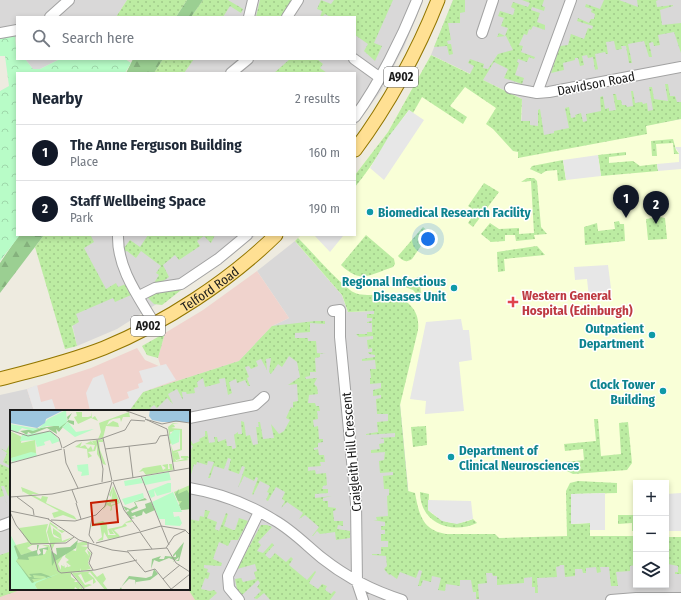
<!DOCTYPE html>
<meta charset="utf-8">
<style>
:root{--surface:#fff;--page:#f6f6f7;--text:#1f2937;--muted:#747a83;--line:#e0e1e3;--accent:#111827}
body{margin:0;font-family:"Fira Sans Condensed",sans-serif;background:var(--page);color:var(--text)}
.controls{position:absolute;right:12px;bottom:12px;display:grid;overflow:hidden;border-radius:0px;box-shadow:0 2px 6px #0003}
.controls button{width:36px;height:36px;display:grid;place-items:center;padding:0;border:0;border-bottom:1px solid var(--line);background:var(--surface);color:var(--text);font:20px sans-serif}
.you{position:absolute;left:428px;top:239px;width:14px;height:14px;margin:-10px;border:3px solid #fff;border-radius:50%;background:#1a73e8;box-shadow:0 0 0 6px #1a73e833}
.badge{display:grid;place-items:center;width:26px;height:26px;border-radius:50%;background:var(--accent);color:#fff;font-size:13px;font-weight:700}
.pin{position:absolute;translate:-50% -33px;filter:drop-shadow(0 1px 2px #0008)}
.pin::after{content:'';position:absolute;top:21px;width:14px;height:12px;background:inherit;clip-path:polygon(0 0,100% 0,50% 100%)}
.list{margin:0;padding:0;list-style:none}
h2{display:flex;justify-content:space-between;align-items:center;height:52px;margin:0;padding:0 16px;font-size:17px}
h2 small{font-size:13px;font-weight:400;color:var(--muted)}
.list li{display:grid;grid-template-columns:26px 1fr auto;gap:12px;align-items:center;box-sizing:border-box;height:56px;padding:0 16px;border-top:1px solid var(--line)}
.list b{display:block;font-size:15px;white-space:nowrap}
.list p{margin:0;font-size:13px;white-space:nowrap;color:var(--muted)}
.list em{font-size:13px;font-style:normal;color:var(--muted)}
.icon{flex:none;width:22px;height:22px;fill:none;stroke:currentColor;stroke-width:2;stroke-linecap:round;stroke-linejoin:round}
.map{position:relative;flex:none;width:681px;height:600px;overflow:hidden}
.search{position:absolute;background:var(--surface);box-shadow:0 2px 6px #0003;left:16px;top:16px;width:340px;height:44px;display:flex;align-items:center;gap:10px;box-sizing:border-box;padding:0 14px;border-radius:0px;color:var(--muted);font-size:15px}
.panel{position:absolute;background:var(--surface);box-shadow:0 2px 6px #0003;left:16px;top:72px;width:340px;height:164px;border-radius:0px}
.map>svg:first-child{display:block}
.residential{fill:#d9d8d8}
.commercial{fill:#f0d3cd}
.education{fill:#f9ffd7}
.grass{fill:url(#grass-dots)}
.forest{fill:url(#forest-firs)}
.park{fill:url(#park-crowns)}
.parking{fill:#e7e7e7}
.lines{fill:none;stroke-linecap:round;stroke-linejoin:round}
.minor-casing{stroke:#a2a2a2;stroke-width:12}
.major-casing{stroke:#927600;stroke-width:15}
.minor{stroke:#fff;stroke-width:10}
.major{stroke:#ffe093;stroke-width:13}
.culture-dot{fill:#0f9aa8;stroke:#fff;stroke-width:1.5}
.health-dot{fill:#e0444e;stroke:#fff;stroke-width:1.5}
.labels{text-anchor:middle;stroke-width:3;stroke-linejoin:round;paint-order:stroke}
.shield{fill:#fff;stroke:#5f5f5f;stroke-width:1}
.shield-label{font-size:12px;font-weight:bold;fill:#1b1b1b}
.street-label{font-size:13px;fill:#1b1b1b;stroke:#fff}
.culture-label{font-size:13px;font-weight:bold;fill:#0d838f;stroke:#fff;text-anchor:end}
.health-label{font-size:13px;font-weight:bold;fill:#be3a42;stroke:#fff;text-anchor:start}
.inset-road{fill:none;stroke:#9a9891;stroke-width:1}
.view{fill:#c61c00;fill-opacity:0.15;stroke:#c61c00;stroke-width:2}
.inset-edge{fill:none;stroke:#1b1b1b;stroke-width:2}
</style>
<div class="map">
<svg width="681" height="600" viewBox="0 0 681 600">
<defs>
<pattern id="grass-dots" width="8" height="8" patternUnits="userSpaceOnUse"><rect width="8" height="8" fill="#bceca2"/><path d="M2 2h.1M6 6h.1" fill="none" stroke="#a1ca8b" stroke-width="1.8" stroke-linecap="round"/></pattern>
<pattern id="forest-firs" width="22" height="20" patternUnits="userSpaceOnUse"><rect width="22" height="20" fill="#9bcf92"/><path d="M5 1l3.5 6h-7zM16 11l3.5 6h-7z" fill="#85b17d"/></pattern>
<pattern id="park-crowns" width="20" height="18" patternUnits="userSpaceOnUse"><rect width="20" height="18" fill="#b8fcc7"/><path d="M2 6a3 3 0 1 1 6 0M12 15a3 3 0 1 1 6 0" fill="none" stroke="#9ed7aa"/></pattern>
</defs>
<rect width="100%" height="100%" fill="#eeebe0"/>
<path class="residential" d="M0 0H127L116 17H17V46L15 35 0 37Z
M203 0H423L404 47 381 91 355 126V73H154L163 59H355V17H191Z
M453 0H681V119L520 149 522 99 431 55Z
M25 59H60L40 69H33Z
M52 235H256L215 267 117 329 77 346Z
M295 241 342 295 348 312 391 310 636 543V585H666V543H681V600H197L189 534V411H129L143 392 239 361 272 326 289 318 257 271Z
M27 389 34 411H11V581L0 585V395Z"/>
<path class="commercial" d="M257 271 289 318 272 326 239 361 143 392 129 411H34L27 389 91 368 137 348 145 360 161 367 158 358 165 333 203 310Z
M0 585 11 589H189L197 600H0Z"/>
<path class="education" d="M431 55 522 99 520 149 681 119V543H666V483H636V542L413 539 391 310 348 312 342 295 295 241 301 235H355V175L388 132Z"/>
<path class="grass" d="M127 0H187L176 17H116Z
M203 0H228L243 9 241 13 230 6 223 17H191Z
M260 0H293L281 17H256Z
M321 0 331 4 334 0H393L374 43 382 46 375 61 364 51 368 44 355 35V17H330L325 14 322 17H320L322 11 317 9Z
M453 0H465V12L460 13V23H448L451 40 447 41 448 44H451L453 54 449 55 447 46 434 47Z
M522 0H544L542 6 545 7 544 11 532 7 531 10 540 13 537 22 545 25V30L533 26 531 30 529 29 527 35 524 34 519 45 523 46 521 52 535 57 534 59 529 57 527 62 518 59 517 62 519 63 515 75 524 78 522 84 504 78 508 69 494 62 483 80 522 99 521 121H530V125L538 126V110L540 109 544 135 554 133V131L569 128 565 108 569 107 571 118 576 117 575 115 581 113 583 122 587 121 586 114 601 111 600 97 603 96 605 109 609 108V111L616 110 613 94H616L617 100H621L622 105H626L627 107 633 106 631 91H633L635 103 642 102 643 104 647 103 648 111 653 110 649 87H652L654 99 668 101 665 84H668L670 96H675L677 102H681V119L646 126 647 134 518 158V152L513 151 493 129 486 124 496 108 465 87 450 106 467 117 463 124 422 97 413 113 409 110C390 135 375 163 355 187V175L388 132 431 55 470 74 474 66 468 63 470 59 484 64 483 68 488 69 498 54 513 50 506 36 497 37 499 33 505 36 508 28 501 26 504 18 498 16 500 11 513 15 515 9 511 7 513 2 528 7 530 3Z
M604 0H619L638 7 637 0H658L656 1 657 7 673 5V6L660 10 662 25 681 23V53L674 32 658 35 660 45 654 46 653 42 649 43 652 57H649L644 41 628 44 632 63H629L626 46H621L622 49 616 50 614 41 606 42 608 54H606L605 52 595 54 598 69 595 70 593 57 588 58 587 55 582 56 584 65 580 66 578 58H575V60L563 63 564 70 551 73 560 46 568 45 571 34 584 39 588 28 592 29 593 26 577 21 578 18 589 23 591 19H594L595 14 591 12 592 9 585 7 586 4 600 9Z
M163 59H194L184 73H154Z
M290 59H317L323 64 320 68 327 73H274Z
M673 139 676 150 679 154H674L673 143 656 144 657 156H652L651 141Z
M626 152V155L609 157V163L633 161 640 166 657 164 658 171 601 176 598 155Z
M563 160 566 180 558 181 557 170 546 171 541 174 530 169 532 166Z
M527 178H534L537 181 541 227 547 234 534 235 535 239 516 241 515 235H505V241L491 242 481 234 490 223 499 229 519 228V234L534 233 531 181 521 182Z
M484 183 499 192 473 227 468 223 476 211 468 206Z
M660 217 665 218 667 239 648 240 646 219Z
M619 221 620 224H624L625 241 585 245 584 227 597 223 598 231 615 229 614 222Z
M423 227 430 233 412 259C406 263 403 261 398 256Z
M44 235 91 236 94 242 84 248 106 289 116 283 118 287 126 284 131 295 115 302 113 298 76 314 79 322 72 326 77 346 65 349 35 247Z
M148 235H215L211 243 204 236 197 241 200 246 179 260 175 255 163 265 169 277 162 282 154 283 159 275 156 273 161 266 141 251 136 258 127 251 124 252V248L130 240 140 247Z
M366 235 394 259 395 264 393 267C369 275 361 284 341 265Z
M298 238C315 255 331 275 350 290 364 302 394 286 410 305 417 312 419 320 418 330L400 405 408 491 415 493C419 514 422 530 446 534H495L499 538 567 536 566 491 570 483 578 481 617 483V493L571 494V524L590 523V536H636L635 565 630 566V571L616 572 618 586H611L609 567H600L601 572 597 573 596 567 586 568V573H583L582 569H575V576L565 577 564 565H560V566L556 567 557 577 537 578 538 593H535V587H532V577L524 578V583L497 585V576H493L492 573H486L487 583 478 584 479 599H476V592H473L471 580H460V586L446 584 445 591 438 590 441 578 432 576 431 582 423 580 421 586H418L422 571 419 570 416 578 400 572 397 579 390 574 389 575 384 569 387 566 386 556 372 555V554H381V547H388V541H381V534H385V530H381V526H385V522L373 520H377L376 517 388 516 387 496 389 495V489H384L383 476 393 475V472L380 473 379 461 384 460 385 452 371 453V450L380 449 379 444 384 443V439L379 438 395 437V433L366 435V434L378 432 377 422 388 421V414H377L376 399 381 398V395L373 396V390L381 388V383L370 384V378H371L370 369H376L375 360 362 361V359L375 357V355L369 354 368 352H372V348L368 349 367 340 373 339V336L359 337 356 334H367V332H372V323H367V322L372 321V318H367V314H374V311L348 312 342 295 295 241Z
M537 246 545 255 504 259 505 271 498 272 497 252Z
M420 276 421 299 413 290 400 285Z
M185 287 162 305 154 304 148 298 152 294Z
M315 321H325V324L310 323V332L295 333V338H308V341H316L317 353 326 354H320V357L315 358 316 372H310V376L305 377 306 379 317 378 314 384 317 387 318 394 309 395 308 403H315L316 406H319L320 411H317L318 419 313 420 314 427 318 426 319 439H323V442L318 443V447L314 448V450L318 449 319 455H324L325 462H320L321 466 308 467V471L315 470 316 474 326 473 327 485 323 486 322 489H328V493L315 494V498L332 496 323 498V501H328V507L336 508V510L333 511 334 521H343V526L338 525 337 529 350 531V538L336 540 335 532 320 534 317 531 313 536H312L319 527 305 515 299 519 303 513 287 502 281 508 285 501 282 499 285 492 276 487 268 501 266 500 269 493 267 492 270 486 260 481 253 495 252 494 258 478 256 477 254 481 244 476 238 488 245 467 242 466 239 474 228 470 231 459 228 458 224 469 214 466 210 478H208L214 462 208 461 207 465 197 462 196 465 194 464 189 482V449L191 450 193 446 189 444V440L190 439 193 444 200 441 199 439 205 436V431H207L209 443 215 442 214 437H217L218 442 226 439 227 446H232V449L236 448 234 435 238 432V434H242L241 421 244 422 246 436 250 435 253 445 258 444 256 427H259L258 422H260L263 439 274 438 271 424 279 434 284 431 290 420 286 418 291 407 293 408V402L298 401 297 384 288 385 300 377 297 362 289 356 282 367 278 364 271 374 269 372 271 358 266 359 267 370 261 359 256 361 258 366 251 369 249 366 245 367 249 377 247 378 250 386H248L245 380 237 383 236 379 229 382 232 393 228 395 225 378 219 379 220 383 205 387 203 378 197 382 198 387 194 388 195 393 187 394 186 392H182L183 400 177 389 168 394 173 404 167 398 157 408 154 405 150 408 153 411H129L143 392 239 361 272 326Z
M165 333 158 358 147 355 142 346Z
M594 419H598L601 456 621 454 619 423 628 422 632 463 627 470 573 474 567 471 565 462 584 460 583 449 565 451 564 444 596 441Z
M426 426 427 445 413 447 411 427Z
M10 443 11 494 8 496 4 486H1L8 508 4 496 0 497V464L9 468 10 466 3 462 7 453 0 448 6 451Z
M420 492 429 494 428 510C442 523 455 527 473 519L477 523C451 535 420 523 420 492Z
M205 510 210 511 207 518 217 522 215 529 219 531 226 513 228 514 224 526 233 530H235L239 518 248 521 238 540H231L228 546 219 542 213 559 222 563 221 566 204 565V568L208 569 207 572 210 573 208 579 205 578 201 589 210 591 214 590 217 593 209 600H195L188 589 189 519 199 521 200 516 204 517Z
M618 515H636V531H632V523L618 524Z
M261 525H267L272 527 258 542 261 545 257 551 263 553 272 543 274 545 265 555 270 559 275 553 286 562 291 557 293 559 289 565 307 580 315 571 316 572 309 583 318 589 322 584 327 586 325 590 331 594 334 591 336 592 330 600H270L264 593 257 599 254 598 261 591 257 587 260 583 258 580 242 595 237 589 235 579 241 578 243 582 256 579 254 572 257 571 255 564 237 569Z
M666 537H681V574H675V572H678V566L668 564V572H666Z
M9 552 11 555V589H23L0 597V555Z"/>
<path class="forest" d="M187 0H203L191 17H176Z
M133 59H163L154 73H126Z
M19 235H44L0 293V263Z"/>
<path class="park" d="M15 35 17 59H25L33 69H40L60 59H125L131 63 125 73H17V235H20L0 261V91L9 86 5 56H0V37Z"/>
<path class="parking" d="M409 110 424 120 384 180 370 168 389 136Z
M675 147H681V169L658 171 657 164 679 162V153Z
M598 155 601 176 566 180 563 160Z
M314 235H342L343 236 330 252Z
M608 265 612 296 589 298 587 279 575 280 574 267Z
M461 319 463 330H469L472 360 459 362 464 411 425 414 426 401 410 399 426 322Z
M166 364 176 380 143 392 129 411H90L86 393 93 378 103 374 113 404 129 398 127 392 139 388 138 384 143 382 139 371Z
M37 385 41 402 52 399 56 411H34L27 389Z
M605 493V530H590V523L571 524V494Z
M681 493V531H666V494Z
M428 500 471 501 473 519 457 524 442 521 428 510Z"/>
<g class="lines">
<defs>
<path id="minor" d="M50 17 69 0
M249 17 253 0
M287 17 298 0
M0 33 17 30
M482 33 493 0
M354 59 379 77
M231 73 248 59
M510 88 537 93 549 92 681 67
M537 93 571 0
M355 117C379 84 402 38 417 0
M118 235C117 268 138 296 154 323
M139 296 155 288 181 284 218 259 247 235
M333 311 340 310V337L356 503 357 582 363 600
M189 418 255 405 264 397
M189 488C219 493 248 504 274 520 292 530 306 545 322 558 346 577 373 591 402 600
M0 526 11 522
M239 600 229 588 228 576 259 512
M611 600 636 598H681"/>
<g id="major">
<path d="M355 150C388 106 418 51 438 0"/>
<path id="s1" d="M0 379C35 370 71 361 104 348 165 323 229 281 276 235"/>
</g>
</defs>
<use href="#minor" class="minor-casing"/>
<use href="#major" class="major-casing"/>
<use href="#minor" class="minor"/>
<use href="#major" class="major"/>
</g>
<g class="culture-dot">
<circle cx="370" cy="212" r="4"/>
<circle cx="454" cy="288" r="4"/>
<circle cx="652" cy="335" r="4"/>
<circle cx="663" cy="391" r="4"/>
<circle cx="451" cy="457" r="4"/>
</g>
<path class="health-dot" d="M511 296h4v4h4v4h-4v4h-4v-4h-4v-4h4z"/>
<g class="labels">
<g class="shield">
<rect x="384" y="67" width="34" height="20" rx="3"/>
<rect x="131" y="316" width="34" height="20" rx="3"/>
</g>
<g class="shield-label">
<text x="401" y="81">A902</text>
<text x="148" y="330">A902</text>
</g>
<g class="street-label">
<text transform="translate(596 83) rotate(-11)" y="5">Davidson Road</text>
<text dy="5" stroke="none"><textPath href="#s1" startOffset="230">Telford Road</textPath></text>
<text transform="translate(351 452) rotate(-95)" y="5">Craigleith Hill Crescent</text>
</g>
<g class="culture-label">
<text x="378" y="217" text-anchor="start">Biomedical Research Facility</text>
<text x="446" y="286">Regional Infectious<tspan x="446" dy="15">Diseases Unit</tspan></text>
<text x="644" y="333">Outpatient<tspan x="644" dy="15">Department</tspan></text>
<text x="655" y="389">Clock Tower<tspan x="655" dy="15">Building</tspan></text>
<text x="459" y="455" text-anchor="start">Department of<tspan x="459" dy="15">Clinical Neurosciences</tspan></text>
</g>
<g class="health-label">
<text x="522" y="300">Western General<tspan x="522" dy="15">Hospital (Edinburgh)</tspan></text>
</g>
</g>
<g transform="translate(10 410)">
<rect width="180" height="180" fill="#eeebe0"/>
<path d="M66 2H72V7H78L81 6V2L82 8 85 6 88 11 81 8 68 14 64 7 67 6ZM119 2 120 7H130H113L111 12 110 8 103 9 99 11 97 15 103 11 108 13 109 17 96 16 93 28 88 29 91 22 89 13ZM146 13 158 17 163 13H169L162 14 164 15 165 17 161 18 172 19V40L163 43 168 42 170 49 166 50 164 47 166 51 175 49 171 48V46H178L179 48 176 49 179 50 163 52 161 35 163 41 170 39V20L160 22 162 33 160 34 158 17ZM0 21 12 27 11 33 25 30 26 43 2 48 0 55ZM93 29V32H89L90 40 96 55 93 54 87 44V35L85 41 78 42 82 46 78 48 77 39 65 37 72 32 70 37 75 35 78 39 81 36 83 41 85 35 75 34 81 31 84 34 82 31ZM158 54V59H160L159 54H162L163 60 136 65 133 61 129 62 133 58 151 55 153 60 156 58 152 55ZM180 75V99L172 100 164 82ZM103 76 110 93 102 96V100L100 101 101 97 97 95 93 100 98 86V93L101 89V95L109 92 101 93 103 77 101 87 99 85ZM11 77 29 84H21L31 89 32 86 38 87 36 93 64 106 67 110 53 105 44 108 42 103 49 101 12 81 13 83ZM121 110 122 112 115 113 117 116 104 120 109 125 110 127 98 129 94 122 93 130 87 131 92 127 90 114 81 117 82 114 93 111 97 115 98 125H106L101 119 104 124H100L98 119 112 116 116 112ZM40 112 48 118 47 119 55 121 52 123 40 114 42 123 44 127 51 129 43 124V118L51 124 52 131 63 127 55 132 45 133 42 140 37 122ZM38 114 36 121 39 133 22 135 17 138 23 142 7 146 6 135 18 132 9 118ZM77 131V135L70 136 78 137 75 141 79 146 77 140 81 143 78 153 81 159 71 161V158L70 161 61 163V167L66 170 64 172H68L73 178 71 180 70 177 69 180 65 177 64 180H28L5 149 35 144 38 137 32 135H39L42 143 49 148 53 146 48 154 51 160V155L55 157 53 153 55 158 58 156 56 153 58 157 61 156 56 152 59 150 55 147 56 143 62 140 66 141 67 133ZM82 161 87 167 93 163 96 169 93 173 98 180H95L80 162 78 163 84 168 86 172 83 174V169L75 173 71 164 68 165 75 175 79 174 82 175 74 178 62 163Z" fill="#bceca2"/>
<path d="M62 3 58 10 64 11V15L57 12 49 22 46 19 47 24 37 18 22 24 18 22 17 25 10 21 44 16 58 11 57 7ZM169 79 168 84 177 80 180 85V99L171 100 169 95 172 91H168L165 84ZM135 88 137 90 125 92 128 98 121 101 122 103 136 98 135 94 141 92 145 100 136 104 133 101 132 105 126 107 125 105 121 107 125 108 121 109 116 102 119 101 118 99 116 101 113 96 120 99 126 96 124 92ZM0 125 11 145 27 140V135H29L27 142 28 145 31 143 29 139 38 137V140L33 139V145L18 147 19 150 5 149 19 167H22L19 164 31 163 42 167 35 169 36 167 33 166 23 165 24 168 33 169H22L26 175 5 169 0 171ZM68 130 66 138 45 151 42 156 41 141 47 145 46 138 60 137ZM174 132 169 151H165L168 150 169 147 163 152 164 150 159 148 149 152 144 150 141 159 142 149 151 146 149 149H154L155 146 166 147V144L163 147V145ZM144 159 148 164 140 170 126 172V175L125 170 119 169 111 177 112 180H109L119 166 136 168 142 166Z" fill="#9bcf92"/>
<path d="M56 0 57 12 49 18V16H37L23 21 12 18 7 23 0 20V14L28 19 38 9ZM58 12 66 22 84 19 65 27 52 17ZM164 20H170L169 32 162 35 159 26ZM41 21 50 31 42 34 40 30 34 32 35 35 27 37 25 30 10 31 12 25ZM21 42 26 43 27 46 2 52 1 48ZM78 54 79 65 71 66 72 62 68 61 67 55ZM159 62 161 70 150 72 135 75 132 67ZM131 68 133 73 115 76 114 71ZM158 73H161V82L147 86 144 80 145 86 141 88 138 81ZM163 82 172 102H163L164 107 169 106 172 113 170 116 155 115V109H149L142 92ZM133 83 134 88 115 95 112 89ZM0 124 6 135 4 136 8 148 6 151 22 173 50 163 26 173 25 176 28 180H0Z" fill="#b8fcc7"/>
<path d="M0 0H54L36 9 35 13 27 18 0 13ZM140 0H180V12H152L142 10 139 6Z" fill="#9dc6de"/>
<path class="inset-road" d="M114 0 136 8M0 20 18 26 40 21 49 28 52 38M93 28 102 71M87 30 93 59 92 72M119 36 123 68M53 38 66 31 90 29 115 20 121 10 135 11M54 39 56 53 68 78M95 39 146 33 150 26 158 25M1 53 52 39M164 60 157 19 135 9 152 14 166 11 180 13M131 66 159 135M103 71 180 58M103 72 114 100 130 121M62 80 67 93M0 87 42 84 102 71M7 87 23 99 24 105M66 93 71 109M0 101 39 109M0 102 6 115 21 134 56 133 64 127M82 107 79 125 84 133M38 109 69 130 102 140 118 142M41 110 65 111 86 105 95 96 102 72M130 122 142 139M130 122 151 116 175 120 180 125M78 132V138L82 143 79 153 83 160M86 133 130 122M40 134 48 161 51 163 85 160 127 150M156 138 164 126 176 120M117 141 157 138 166 153 180 162M118 142 135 162 145 159 161 179M61 163 75 180M153 169 170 155M160 180H173M160 180 180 164"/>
<path class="view" d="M106 90 108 112 83 115 81 93Z"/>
<rect width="180" height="180" class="inset-edge"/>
</g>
</svg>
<div class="controls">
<button>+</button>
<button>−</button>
<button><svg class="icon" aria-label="layers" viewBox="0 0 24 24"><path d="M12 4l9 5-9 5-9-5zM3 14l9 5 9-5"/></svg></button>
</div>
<div class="you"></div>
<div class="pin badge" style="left:626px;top:218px">1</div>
<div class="pin badge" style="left:656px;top:224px">2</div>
<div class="search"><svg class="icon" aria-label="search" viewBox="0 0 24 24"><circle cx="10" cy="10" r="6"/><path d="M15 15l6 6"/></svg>Search here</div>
<section class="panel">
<h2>Nearby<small>2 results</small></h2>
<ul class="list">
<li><span class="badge">1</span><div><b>The Anne Ferguson Building</b><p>Place</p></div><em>160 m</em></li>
<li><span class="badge">2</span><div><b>Staff Wellbeing Space</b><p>Park</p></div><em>190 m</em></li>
</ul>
</section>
</div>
